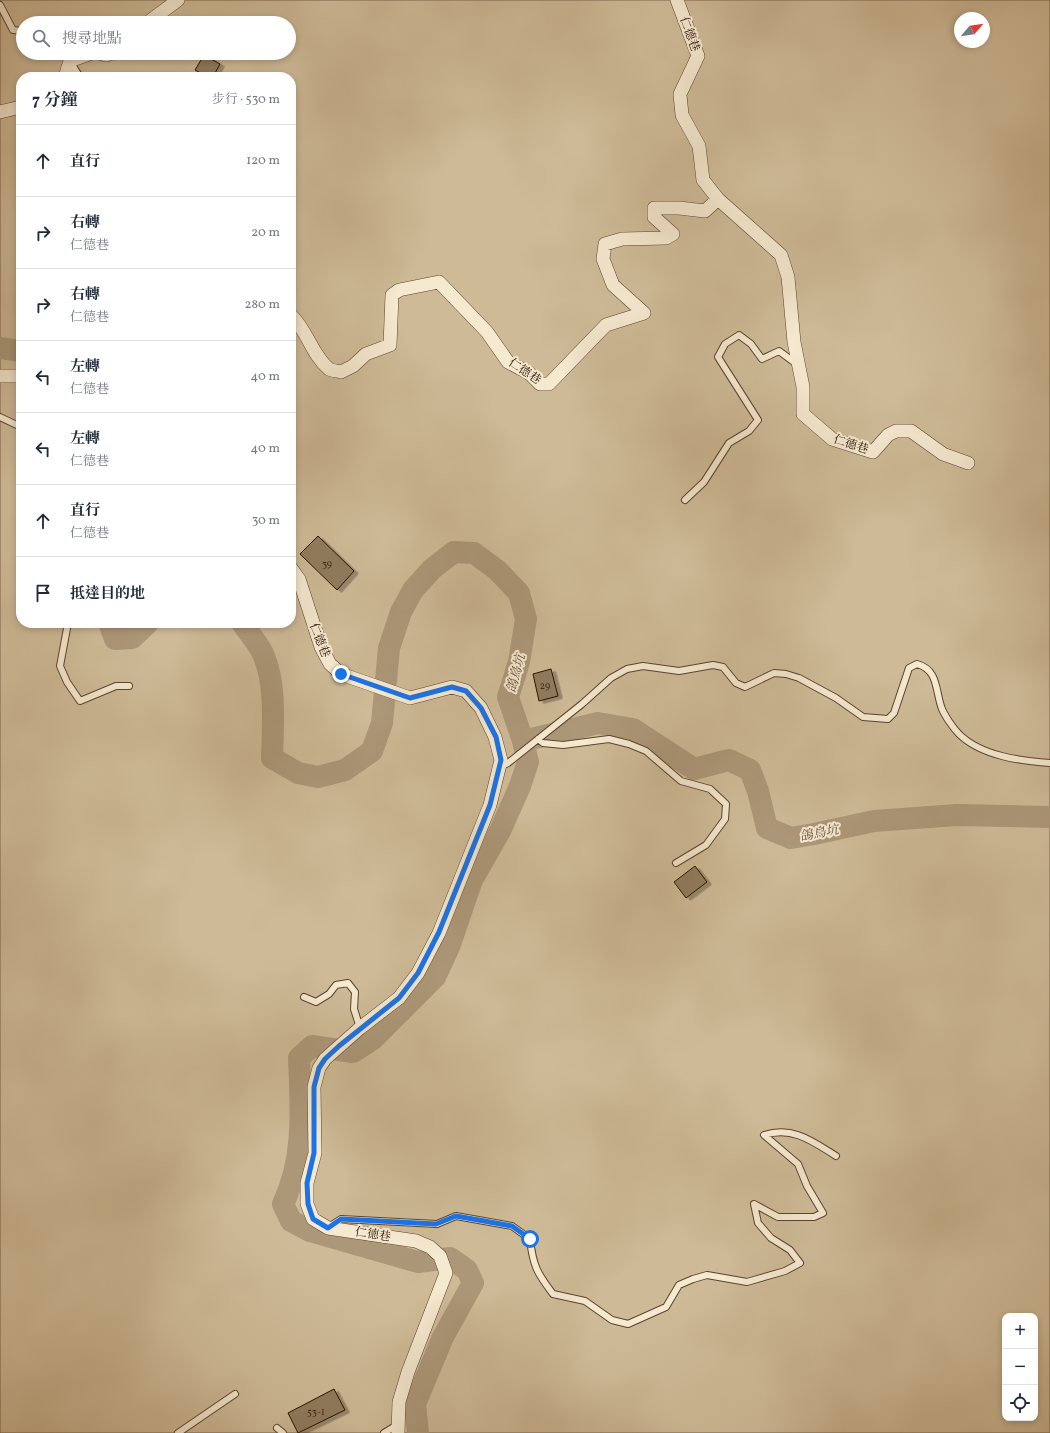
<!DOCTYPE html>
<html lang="zh-TW">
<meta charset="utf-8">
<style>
:root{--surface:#fff;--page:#f2f2f3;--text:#1f2937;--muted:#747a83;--line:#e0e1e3}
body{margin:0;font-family:Vollkorn,"Noto Serif TC",serif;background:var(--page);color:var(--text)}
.controls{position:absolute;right:12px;bottom:12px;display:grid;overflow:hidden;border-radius:8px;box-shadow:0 2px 6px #0003}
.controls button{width:36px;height:36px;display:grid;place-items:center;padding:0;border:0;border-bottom:1px solid var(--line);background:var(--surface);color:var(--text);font:20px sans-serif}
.compass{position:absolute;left:954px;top:12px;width:36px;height:36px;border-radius:50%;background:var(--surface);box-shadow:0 2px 6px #0003;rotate:61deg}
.stop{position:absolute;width:12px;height:12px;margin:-9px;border:3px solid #1a73e8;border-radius:50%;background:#fff}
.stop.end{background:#1a73e8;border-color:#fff;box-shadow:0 1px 4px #0008}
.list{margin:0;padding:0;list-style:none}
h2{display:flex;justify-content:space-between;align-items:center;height:52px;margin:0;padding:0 16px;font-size:17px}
h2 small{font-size:13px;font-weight:400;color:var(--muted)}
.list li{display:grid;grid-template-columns:26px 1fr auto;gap:12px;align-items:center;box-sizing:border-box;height:72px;padding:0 16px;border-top:1px solid var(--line)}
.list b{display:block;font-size:15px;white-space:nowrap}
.list p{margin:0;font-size:13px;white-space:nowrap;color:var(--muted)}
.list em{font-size:13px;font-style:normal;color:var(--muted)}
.icon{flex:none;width:22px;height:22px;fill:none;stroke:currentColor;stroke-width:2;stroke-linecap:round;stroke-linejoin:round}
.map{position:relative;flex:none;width:1050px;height:1433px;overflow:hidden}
.search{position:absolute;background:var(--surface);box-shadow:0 2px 6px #0003;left:16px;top:16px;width:280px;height:44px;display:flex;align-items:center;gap:10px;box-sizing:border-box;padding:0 14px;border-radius:22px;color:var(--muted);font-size:15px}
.panel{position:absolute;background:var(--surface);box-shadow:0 2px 6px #0003;left:16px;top:72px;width:280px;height:556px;border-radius:16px}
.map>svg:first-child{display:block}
.green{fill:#ceba97;stroke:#7c654c;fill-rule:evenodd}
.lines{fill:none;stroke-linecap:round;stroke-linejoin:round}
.river{stroke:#ac9778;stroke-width:22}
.building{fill:#907b5f;stroke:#291000;filter:url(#shadow)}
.service-casing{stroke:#5b432e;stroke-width:8}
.minor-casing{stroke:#5b432e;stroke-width:14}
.service{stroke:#f5e9d0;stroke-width:6}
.minor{stroke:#f5e9d0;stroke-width:13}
.route{stroke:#1a73e8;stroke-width:5}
.labels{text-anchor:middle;stroke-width:4;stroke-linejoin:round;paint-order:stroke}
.number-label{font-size:10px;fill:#432b18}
.street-label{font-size:12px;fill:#291000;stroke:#f5e9d0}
.water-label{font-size:13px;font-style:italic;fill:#644d36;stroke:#f5e9d0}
</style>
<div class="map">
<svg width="1050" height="1433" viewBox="0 0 1050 1433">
<defs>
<filter id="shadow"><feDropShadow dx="4.5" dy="2.5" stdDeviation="0" flood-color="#0004"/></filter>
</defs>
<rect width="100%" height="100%" fill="#f0ddb6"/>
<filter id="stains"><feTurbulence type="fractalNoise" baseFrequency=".005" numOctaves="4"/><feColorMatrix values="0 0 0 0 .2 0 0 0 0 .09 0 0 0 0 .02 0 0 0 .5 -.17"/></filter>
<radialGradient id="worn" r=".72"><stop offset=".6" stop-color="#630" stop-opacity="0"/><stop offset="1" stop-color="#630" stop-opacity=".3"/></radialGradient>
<path class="green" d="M0 0H1050V1433H0ZM960 18H984V42H960ZM23 23H289V53H23ZM21 77H291V623H21ZM1005 1316H1035V1418H1005Z"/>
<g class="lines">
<path class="river" d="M0 348 21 351
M109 623 115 639 132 638 148 623
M242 623C248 631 255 640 260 648 277 678 273 725 272 758L298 773 318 777 345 770 372 751 382 723 389 648 401 612 413 590 432 569 454 552 474 553 497 570 519 593 526 619 519 662 508 697 523 741 528 762 520 786 500 831 472 880 449 947 435 977 373 1039 353 1052 312 1046 299 1058C301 1108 305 1158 283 1204L291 1221 310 1231 418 1262 450 1258 467 1270 473 1283 443 1337 415 1404 418 1433
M523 741 598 723 633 729 694 769 729 760 750 770 758 791 767 828 791 838 814 834 874 821 957 815 1050 817"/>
</g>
<path class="building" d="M204 55 220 64 213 77H208L195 70Z
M318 536 354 571 337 590 300 554Z
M551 669 558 696 539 701 533 674Z
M695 866 707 882 686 898 674 882Z
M334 1389 345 1410 298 1433 288 1413Z"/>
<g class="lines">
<defs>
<path id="service" d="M0 5 13 30 23 31
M71 63 80 77
M0 417 21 427
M685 500 704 482 729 443 749 431 758 420 718 357 725 344 739 335 751 344 762 359 779 351 798 365
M68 623 60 666 67 682 80 701 116 686H129
M538 739 543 743 563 745 609 739 629 744 646 751 681 781 710 789 726 804 725 819 706 845 676 863
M500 767 508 763 582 704 611 678 627 669 643 666 679 671 713 665 723 667 736 683 745 687 774 673 786 674 799 678 836 698 863 717 888 719 894 713 909 668 917 664C939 670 935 691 942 709 945 716 953 728 959 734 981 756 1021 761 1050 763
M304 997 316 1002 329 994 336 985 348 983 355 992 354 1009 360 1028
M329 1227 341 1219 437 1224 456 1216 512 1226 530 1239C533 1266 537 1273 553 1294L585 1301 612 1320 628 1324 666 1307 679 1285 693 1279 707 1275 747 1282 785 1271 800 1263 790 1250 771 1238 758 1223 754 1204 778 1217H814L823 1213 807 1186 798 1164 764 1135C793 1126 812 1141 836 1156
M277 1428 283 1433
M178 1433 235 1394
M384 1433 397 1425"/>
<path id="minor" d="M677 0 698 56 680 94 682 115 699 146 703 180 718 199 781 255 788 277 794 342 803 387V414L832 439 873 452 888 435 896 431H911L943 454 968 463
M147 23 178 0
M99 53 106 55 112 53
M65 77 70 61 92 53
M0 112 21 107
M291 315C307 330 312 355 329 369 332 371 338 371 341 372L353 366 366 354 390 345 392 295 399 290 439 282 487 332 508 362 529 373 540 384H549L606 325 644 313 613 285 603 259 605 244 622 239 666 238 673 234 654 217V208H679L705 211 718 199
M0 376H21
M291 568 299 579 321 647 330 664 341 674 410 698 452 687 466 691 481 708 495 737 501 760 490 805 439 933 418 973 399 998 360 1028 325 1059 319 1068 314 1087 315 1153 307 1183V1204L313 1219 328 1228 416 1241 430 1247 440 1256 446 1273 408 1372 399 1402 398 1433"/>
</defs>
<use href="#service" class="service-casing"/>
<use href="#minor" class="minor-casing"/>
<use href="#service" class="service"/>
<use href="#minor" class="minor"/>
</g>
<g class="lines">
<path class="route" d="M341 674 410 698 452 687 466 691 481 708 496 737 501 760 490 805 439 932 418 973 399 998 339 1046 325 1059 319 1068 314 1087V1153L307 1183 308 1204 313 1219 328 1228 341 1219 436 1224 456 1216 512 1226 530 1239"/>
</g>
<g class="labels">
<g class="number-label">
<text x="327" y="567">39</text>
<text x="545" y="689">29</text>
<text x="316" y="1415">53-1</text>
</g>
<g class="street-label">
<text transform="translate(690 34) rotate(70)" y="4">仁德巷</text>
<text transform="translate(525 371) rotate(34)" y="4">仁德巷</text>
<text transform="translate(851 444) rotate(18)" y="4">仁德巷</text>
<text transform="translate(320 640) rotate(69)" y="4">仁德巷</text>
<text transform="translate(373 1234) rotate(9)" y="4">仁德巷</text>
</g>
<g class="water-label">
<text transform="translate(515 673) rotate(-75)" y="5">鴿鳥坑</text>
<text transform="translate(819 832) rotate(-11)" y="5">鴿鳥坑</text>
</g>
</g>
<rect width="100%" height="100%" filter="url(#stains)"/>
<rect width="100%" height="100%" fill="url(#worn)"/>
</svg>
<div class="controls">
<button>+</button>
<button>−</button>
<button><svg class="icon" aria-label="locate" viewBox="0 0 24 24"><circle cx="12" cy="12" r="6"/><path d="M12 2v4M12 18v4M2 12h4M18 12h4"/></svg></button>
</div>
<svg class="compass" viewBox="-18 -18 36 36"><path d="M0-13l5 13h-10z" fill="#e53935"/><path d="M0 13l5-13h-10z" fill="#747a83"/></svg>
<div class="stop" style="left:530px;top:1239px"></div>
<div class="stop end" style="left:341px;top:674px"></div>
<div class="search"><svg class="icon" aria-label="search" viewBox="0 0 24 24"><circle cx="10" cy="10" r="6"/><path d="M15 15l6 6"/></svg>搜尋地點</div>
<section class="panel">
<h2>7 分鐘<small>步行 · 530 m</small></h2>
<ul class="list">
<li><svg class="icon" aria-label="ahead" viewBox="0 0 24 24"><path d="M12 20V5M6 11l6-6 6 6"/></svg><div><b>直行</b></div><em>120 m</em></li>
<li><svg class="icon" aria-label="right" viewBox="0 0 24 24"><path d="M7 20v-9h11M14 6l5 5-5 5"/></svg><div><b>右轉</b><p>仁德巷</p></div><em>20 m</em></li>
<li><svg class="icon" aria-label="right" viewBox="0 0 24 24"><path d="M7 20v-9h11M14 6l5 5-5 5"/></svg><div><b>右轉</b><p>仁德巷</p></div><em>280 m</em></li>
<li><svg class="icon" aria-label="left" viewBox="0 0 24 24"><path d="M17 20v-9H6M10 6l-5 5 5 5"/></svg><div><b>左轉</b><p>仁德巷</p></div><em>40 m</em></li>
<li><svg class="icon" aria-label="left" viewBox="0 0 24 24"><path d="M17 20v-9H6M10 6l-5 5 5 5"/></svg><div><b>左轉</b><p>仁德巷</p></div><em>40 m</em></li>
<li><svg class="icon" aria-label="ahead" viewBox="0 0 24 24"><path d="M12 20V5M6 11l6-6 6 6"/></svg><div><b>直行</b><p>仁德巷</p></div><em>30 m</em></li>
<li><svg class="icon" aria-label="arrive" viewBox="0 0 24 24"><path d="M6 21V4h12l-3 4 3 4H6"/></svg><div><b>抵達目的地</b></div></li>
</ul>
</section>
</div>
